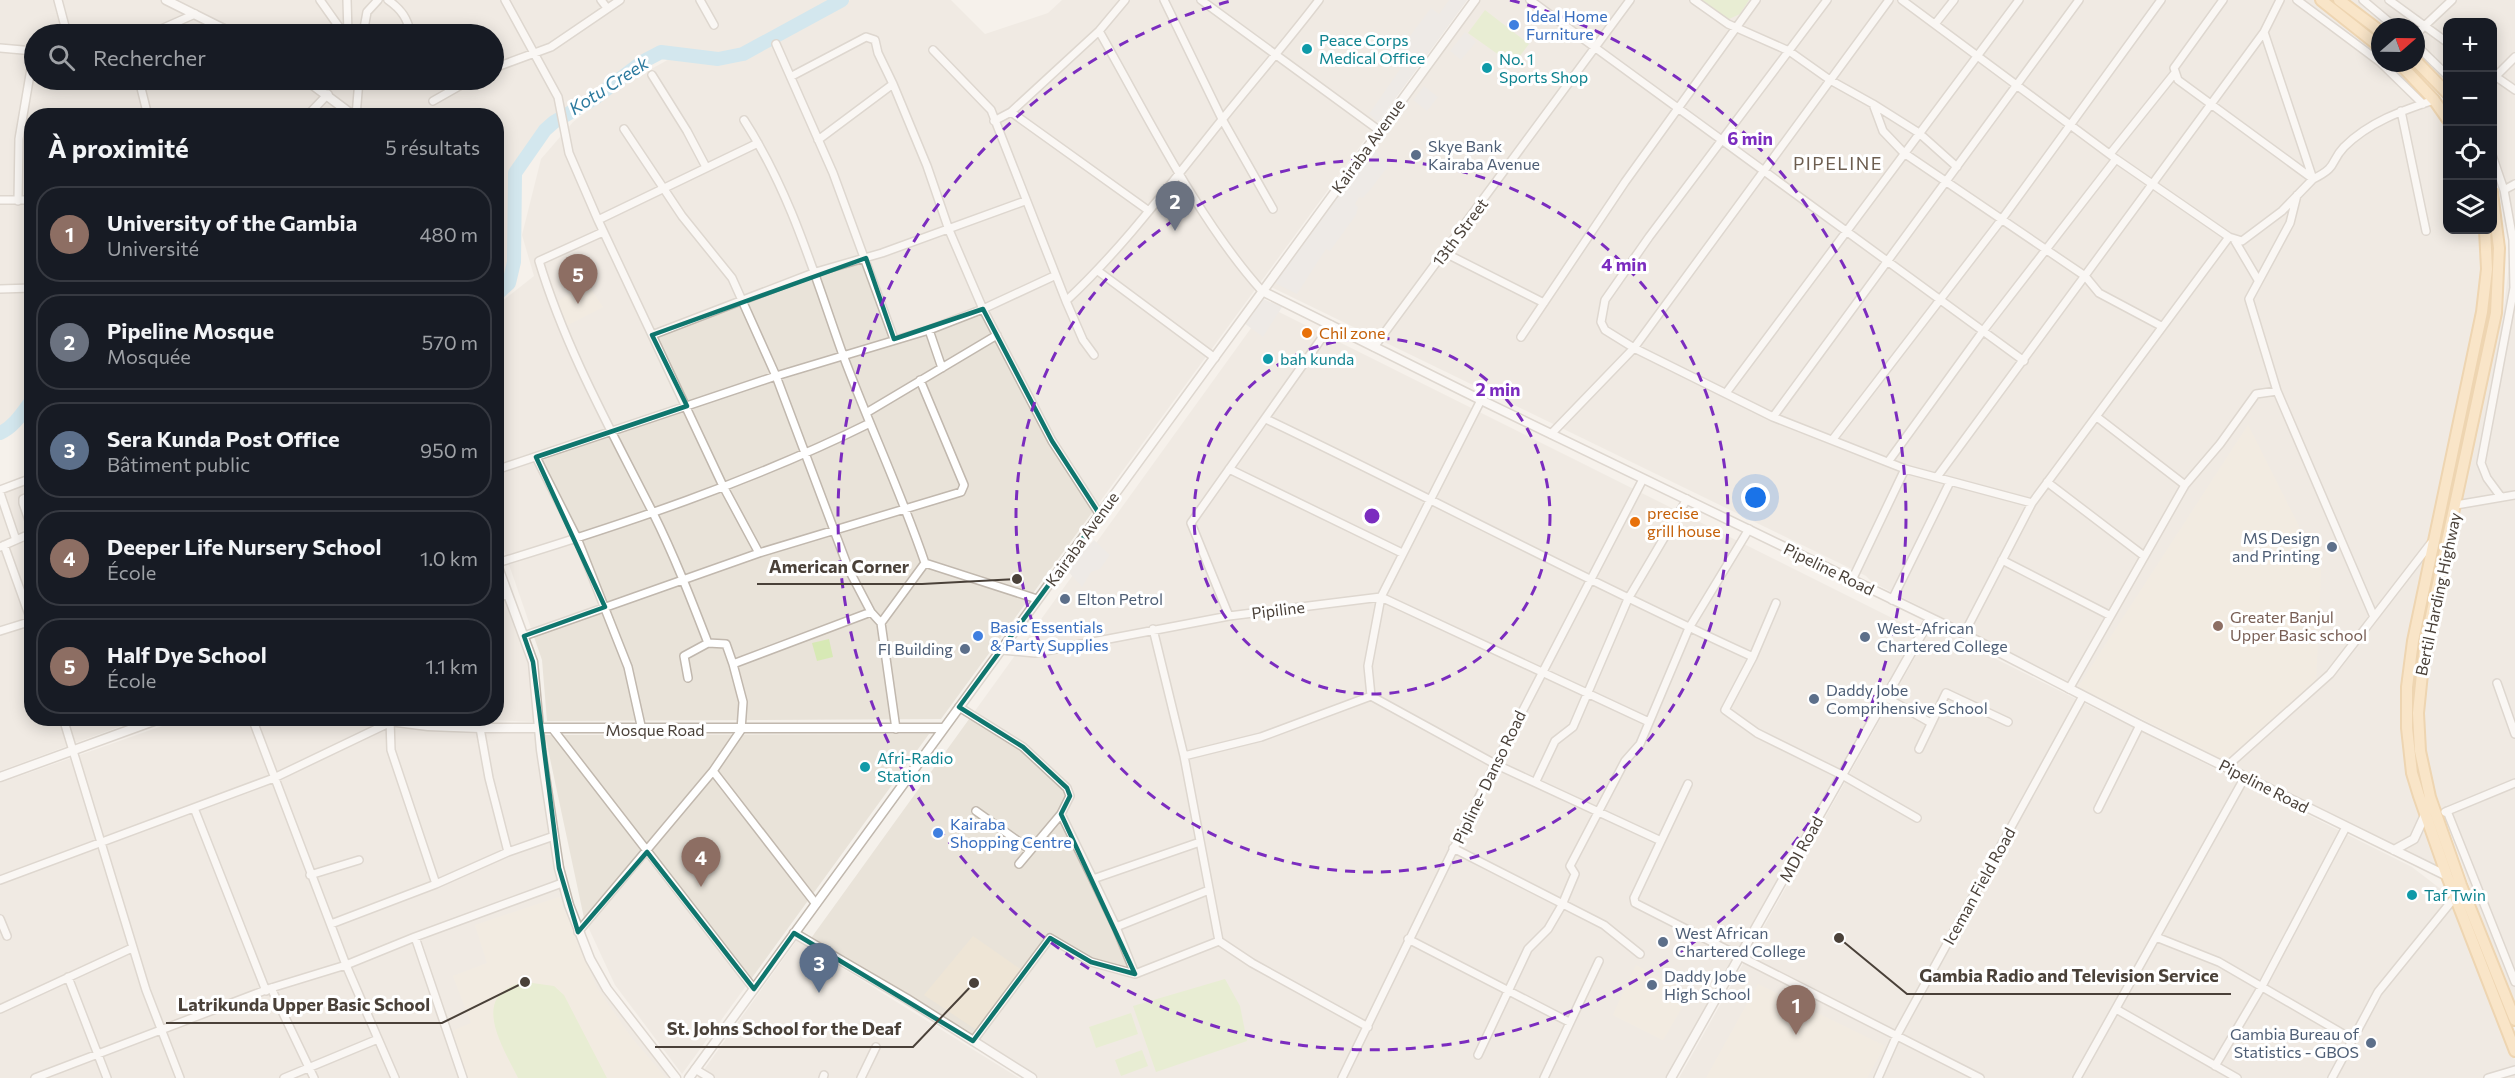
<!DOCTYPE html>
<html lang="fr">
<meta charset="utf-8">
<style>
:root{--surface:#171b24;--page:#20242c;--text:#f1f3f6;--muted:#9ea1a6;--line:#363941;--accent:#f82920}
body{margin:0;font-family:Commissioner,sans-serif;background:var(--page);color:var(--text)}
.controls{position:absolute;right:18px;top:18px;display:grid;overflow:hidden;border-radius:12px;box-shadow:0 3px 15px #0003}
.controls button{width:54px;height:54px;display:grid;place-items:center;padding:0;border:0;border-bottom:2px solid var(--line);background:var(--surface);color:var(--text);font:30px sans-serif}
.compass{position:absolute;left:2371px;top:18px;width:54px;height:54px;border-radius:50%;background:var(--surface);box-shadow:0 3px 15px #0003;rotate:70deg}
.you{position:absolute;left:1756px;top:498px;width:21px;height:21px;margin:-15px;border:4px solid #fff;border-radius:50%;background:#1a73e8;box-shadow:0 0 0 9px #1a73e833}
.badge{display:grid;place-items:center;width:39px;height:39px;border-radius:50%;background:var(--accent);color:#fff;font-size:20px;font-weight:700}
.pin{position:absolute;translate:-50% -50px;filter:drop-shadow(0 2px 3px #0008)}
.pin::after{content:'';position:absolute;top:32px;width:21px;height:18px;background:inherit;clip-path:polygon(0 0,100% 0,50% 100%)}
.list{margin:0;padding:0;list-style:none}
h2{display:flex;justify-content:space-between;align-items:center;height:78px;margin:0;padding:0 24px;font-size:26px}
h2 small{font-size:20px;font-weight:400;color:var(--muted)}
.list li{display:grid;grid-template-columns:39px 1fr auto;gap:18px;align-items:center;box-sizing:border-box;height:96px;margin:0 12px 12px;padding:0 12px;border:2px solid var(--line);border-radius:24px}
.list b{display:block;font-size:22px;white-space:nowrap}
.list p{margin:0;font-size:20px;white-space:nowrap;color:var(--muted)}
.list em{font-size:20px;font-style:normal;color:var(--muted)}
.icon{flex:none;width:33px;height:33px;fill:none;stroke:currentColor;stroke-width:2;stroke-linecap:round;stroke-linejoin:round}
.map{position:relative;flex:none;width:2515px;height:1078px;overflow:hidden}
.search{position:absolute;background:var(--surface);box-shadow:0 3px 15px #0003;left:24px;top:24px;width:480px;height:66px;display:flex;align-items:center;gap:15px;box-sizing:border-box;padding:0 21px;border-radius:33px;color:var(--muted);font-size:22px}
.panel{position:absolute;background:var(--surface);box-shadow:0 3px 15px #0003;left:24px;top:108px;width:480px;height:618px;border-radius:24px}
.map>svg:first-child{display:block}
.residential{fill:#e9e3d9;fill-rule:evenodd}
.education{fill:#eee5d6}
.green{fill:#d7e9b5}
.parking{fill:#e4e2df}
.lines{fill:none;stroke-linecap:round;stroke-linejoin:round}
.river{stroke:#a9dbf1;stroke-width:14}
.minor-casing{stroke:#c1b8ae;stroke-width:10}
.tertiary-casing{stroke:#c1b8ae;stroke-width:11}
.primary-casing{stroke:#e4b36b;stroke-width:14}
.minor{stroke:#fff;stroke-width:7}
.tertiary{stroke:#fff;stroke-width:8}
.primary{stroke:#fdd79d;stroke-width:10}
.marked{fill:none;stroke:#0f766e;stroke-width:4.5;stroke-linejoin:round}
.ring{fill:none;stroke:#7b2cbf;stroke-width:3;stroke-dasharray:10 8}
.shop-dot{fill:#3f7fe0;stroke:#fff;stroke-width:2}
.culture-dot{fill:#0f9aa8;stroke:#fff;stroke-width:2}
.service-dot{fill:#5c6f8a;stroke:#fff;stroke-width:2}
.food-dot{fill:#e8710a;stroke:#fff;stroke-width:2}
.education-dot{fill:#8d6e63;stroke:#fff;stroke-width:2}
.labels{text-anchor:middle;stroke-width:6;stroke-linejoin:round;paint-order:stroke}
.shop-label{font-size:16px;fill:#366cbe;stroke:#fff;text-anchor:start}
.culture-label{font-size:16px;fill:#0d838f;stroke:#fff;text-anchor:start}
.street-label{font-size:16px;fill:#4a4139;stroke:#fff}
.service-label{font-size:16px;fill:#4e5e75;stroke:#fff;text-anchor:start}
.food-label{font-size:16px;fill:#c56008;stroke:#fff;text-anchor:start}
.education-label{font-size:16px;fill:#785e54;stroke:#fff;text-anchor:start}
.water-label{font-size:18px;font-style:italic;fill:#2c7a9e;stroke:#fff}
.neighbourhood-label{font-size:18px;letter-spacing:1.5px;fill:#6d5e50;stroke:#fff}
.centre{fill:#7b2cbf;stroke:#fff;stroke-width:3}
.ring-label{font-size:18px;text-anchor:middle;font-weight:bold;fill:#7b2cbf;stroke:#fff;stroke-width:6;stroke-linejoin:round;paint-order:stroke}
.leader{fill:none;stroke:#4a4139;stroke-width:2}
.callout-dot{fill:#4a4139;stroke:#fff;stroke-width:2}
.callout-label{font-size:18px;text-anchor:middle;font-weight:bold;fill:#4a4139;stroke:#fff;stroke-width:6;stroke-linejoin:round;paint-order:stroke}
</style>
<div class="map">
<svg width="2515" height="1078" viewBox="0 0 2515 1078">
<rect width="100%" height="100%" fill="#f5f1eb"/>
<path class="residential" d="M0 0H842L743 54 718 59 661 52 646 60 595 98 553 122 545 130 515 173 514 262 509 283 497 295 496 116H32L31 400 20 416 7 430 0 433ZM34 34H494V80H34Z
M850 0H951L985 34 1048 13 1062 0H1467L941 719 547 721 542 660 497 530 496 306 534 276 522 235 541 159 573 122 624 84 673 57 707 63 742 59Z
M1479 0H2319L2380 46V63H2402L2412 71 2447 108 2448 230H2492L2493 223V254L2403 716 2415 792 2445 872 1872 582 1866 576 1267 285Z
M2339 0H2515V1011L2422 755V670L2504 308 2512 238 2493 153 2492 22H2448L2447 82 2416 58V27H2380Z
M1267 306 1918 631 1669 1078H1039L809 941Z
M31 474 32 718 140 719 0 771V489Z
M497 565 531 662 535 722 474 719 496 718Z
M1932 627 2412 867 2455 900 2515 1060V1078H1679Z
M332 718 396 727 534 733 555 873 589 968 669 1078H0V783L182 719Z
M929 734 682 1074 615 985 584 918 545 735Z
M797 940 1019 1078H698Z"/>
<path class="education" d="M586 282 603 307 566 326 553 305Z
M2248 425 2321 570 2316 683 2225 761 2078 687Z
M559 897 597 988 631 1037 666 1078H468L452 1031 471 1023 453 976 487 963 475 925Z
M973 936 1023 971 978 1031 924 995Z
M1636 965 1690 994 1663 1040 1613 1015Z
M1758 984 1885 1046 1867 1078H1706Z"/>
<path class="green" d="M1699 0H1749L1740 14 1729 19 1718 15Z
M1485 10 1529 44 1513 65 1468 33Z
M829 639 833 657 817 661 812 643Z
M1225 979 1240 1006 1247 1041 1156 1072 1133 1006Z
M525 982 554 986 564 995 607 1078H518C502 1045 468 994 525 982Z
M1131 1013 1138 1034 1096 1048 1089 1027Z
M1142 1050 1148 1066 1121 1076 1115 1060Z"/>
<path class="parking" d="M1449 0H1467L1378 122 1369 114 1405 62 1391 49 1404 33 1410 36 1431 8 1439 14Z
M1465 32 1476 42 1461 60 1450 51Z
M1424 86 1438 97 1427 111 1413 100Z
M1372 149 1389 165 1370 190 1363 198 1359 197 1355 204 1358 207 1356 215 1330 251 1326 249 1297 294 1271 281Z
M1261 298 1282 307 1263 337 1244 323Z
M1094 540 1110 555 1100 569 1091 572 1082 587 1067 570Z"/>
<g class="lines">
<path class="river" d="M496 295 509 283 514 262 515 173 545 130 554 122 595 98 642 62 661 52 718 59 743 54 842 0
M0 433C14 427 23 412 32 400"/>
<defs>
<path id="minor" d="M58 0 67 34
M320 0 344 34
M347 0 348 34
M388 0C402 10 407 18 411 34
M505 0 558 97 569 153 598 220 723 486 759 553
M601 0 607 8
M700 0 714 25
M1164 0 1222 119 1273 209
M1201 0 1380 131
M1530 0 2024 361
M1694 0 1728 24 1789 51 1830 80 1873 104 1919 133 1957 167
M1827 0 1649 237 1605 300 1601 322 1605 330 1634 348 1773 417 1905 469 2032 503
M1902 0 2116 159 2229 237 2032 503 1964 634
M2223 0 2174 68 2178 80 2313 179C2339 166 2329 163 2344 147 2369 122 2401 111 2434 100
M2297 0 2380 62
M2363 0 2395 27
M2389 0 2448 43
M1935 24 1954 0
M171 27 177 34
M1099 31C1147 115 1198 220 1262 291
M150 34 195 14
M363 34 367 12 378 0
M2416 34 2452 0
M776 44 833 173 894 339
M2416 45 2448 76
M0 48 34 51
M933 50 991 110 1066 301C1124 247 1171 183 1221 121 1253 81 1287 42 1319 0
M2381 63 2423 104
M494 68 551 47 620 0
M2492 74 2515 90
M652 75 687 131 706 167
M792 76 866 37 875 40 878 53 893 84 927 166 949 230 983 309 1052 441 1100 515
M139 80 148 116
M2492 80 2515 57
M433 101 470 80
M1873 104 1883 131 1904 153 2085 276 2099 293 2161 326
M2401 111 2426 231
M1011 112 1099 31 1125 0
M307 116 328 94
M356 116 359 80
M744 120C791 193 814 274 843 355 869 425 901 492 925 563
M994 121 1011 112 1149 211
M624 129 682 216 732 278 776 376 849 570 871 612 881 623 896 729
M818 140 893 84
M2110 154 2174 74
M2492 155 2504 190 2513 240 2514 288 2481 463 2487 478 2501 497
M2504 190 2515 184
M0 200H32
M18 201 19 139 34 51
M598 220 758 143
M603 232 539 261C566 350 611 430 653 513 674 555 691 599 708 643L726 644 733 664
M2229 237 2242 241 2282 211 2313 179 2264 32
M2235 241 2258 280
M1445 253 1544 303
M1098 271 1215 358
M0 289 32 288
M1066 301 1083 340 1094 355
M929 330 942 368
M652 335 816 272 882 253 1025 201
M1521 337 1625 182 1756 0
M1374 347 1630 0
M1726 393 2019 0
M866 413 997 335
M1773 417 2079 0
M2097 417 2185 485
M1266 419C1429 497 1588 582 1753 657
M1551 434 1634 348 1889 0
M1833 439 2002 219 2161 0
M536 457 577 538 628 667 642 730
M1888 462 1983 331 2116 159
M1229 469 1402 553
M496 470 776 376 929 330 983 309 1054 276
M1937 477 2264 32 2280 0
M2047 482 2144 556
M0 490 32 478
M0 493 16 540
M32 495 23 499V503L32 529
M2456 505 2515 495
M4 545 32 623
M0 547 32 533
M2002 560 2109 615
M497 563C624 524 751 482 870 423
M925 563 1037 599
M1852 580 1905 469
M496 597 508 595
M1892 600 1950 482
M1776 603 1753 657 1725 710 1757 733 1842 775 1917 818
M1229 616 1191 523 1331 325
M2374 617 2431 543
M881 623 925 563
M1153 629 1184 756 1219 941 1252 963 1368 1027
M0 631 32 621
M524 636 759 553 961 492 964 485 920 380
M1002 650 1035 653 1229 616 1381 597 1649 722
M688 678 684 656 708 643
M2497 683 2515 734
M2069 689 2185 485 2220 444 2256 394 2277 391 2249 299 2290 223 2297 195
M1371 696 1368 666 1381 597 1481 400
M1887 698 1931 723
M959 707 1023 747 1067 788 1070 796 1061 814 1093 879
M63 718 146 990 180 1078
M252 718 346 965 395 1078
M390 720 391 750 436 884
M480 728 489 778 508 852
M552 728 754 989
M1919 749 1946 693 2008 722
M1184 756 1261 737 1371 696 1495 764 1659 840
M2226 767 2330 674 2374 617 2277 391
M713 771 816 904
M1536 781 1555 741 1573 727 1628 599 1687 499
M1688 784 1634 898 1635 903 1980 1078
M194 808 266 991
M2098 809 2140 725
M976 811 1029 849
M2447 811 2515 982
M2445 812 2515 783
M1453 848 1604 925 1640 954
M1019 864 1061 814
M310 875 359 860
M0 880 274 778 391 722
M1209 890 1116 927 1135 974 1219 941
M0 919 7 936
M331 924 436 884 508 852 554 836
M1116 927 1093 879 1200 842
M578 932 713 771 741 730 743 702 733 664 871 612
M415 937 463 1078
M2156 937 2219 962 2352 1039
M1408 939 1569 1022
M68 977 107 1078
M271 988 314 1078
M0 1009 132 948
M2116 1009 2237 1078
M973 1041 1050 938 1091 962 1135 974
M1478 1055 1528 949 1548 929 1562 905 1575 874 1570 866 1625 761 1640 744 1689 628 1749 529
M2215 1066 2261 988 2346 827
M695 1069 710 1078
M35 1078 271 988 346 965 415 937 562 883
M284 1078 378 1039
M823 1078 824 1075
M861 1078 876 1047
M1342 1078 1495 764 1643 479
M1544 1078 1599 961
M1878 1078 1897 1035 2083 696
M2077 1078 2245 777
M2332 1078 2378 992 2455 897
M2488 1078 2515 1070"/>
<path id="tertiary" d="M166 0 234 34
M306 80 354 116
M1262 291 1481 400 1964 634 2140 725 2447 876
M496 562 533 662 541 750 559 868 569 905 590 959 607 989 676 1078
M366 718 428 726 480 728H944
M0 777 162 718
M2394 850 2414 839 2425 815
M794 933 907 999 1032 1078
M689 1078 1475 0
M1671 1078 1930 619"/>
<path id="primary" d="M2321 0 2380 47
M2339 0 2380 31
M2416 61 2448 94
M2399 63 2434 100 2448 120
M2492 192 2499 248 2496 313 2425 644 2418 713 2420 751 2430 797 2461 885 2515 1020
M2485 230 2487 269 2482 312 2413 641 2407 687V728L2412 773 2419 796 2447 876 2515 1051"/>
</defs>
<use href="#minor" class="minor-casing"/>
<use href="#tertiary" class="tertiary-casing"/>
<use href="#primary" class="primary-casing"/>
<use href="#minor" class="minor"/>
<use href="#tertiary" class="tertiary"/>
<use href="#primary" class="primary"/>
</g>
<path d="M0 0H2515V1078H0ZM866 258 894 339 983 309 1052 441 1100 515 959 707 1023 747 1067 788 1070 796 1061 814 1135 974 1091 962 1050 938 973 1041 794 933 754 989 647 852 578 932 559 868 533 662 524 636 605 607 536 457 687 406 652 335Z" fill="#f5f1eb" fill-opacity=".55" fill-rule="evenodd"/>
<path class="marked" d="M866 258 894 339 983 309 1052 441 1100 515 959 707 1023 747 1067 788 1070 796 1061 814 1135 974 1091 962 1050 938 973 1041 794 933 754 989 647 852 578 932 559 868 533 662 524 636 605 607 536 457 687 406 652 335Z"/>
<g class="ring">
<circle cx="1372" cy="516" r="178"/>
<circle cx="1372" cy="516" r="356"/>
<path d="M1510 0A534 534 0 1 1 1234 0"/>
</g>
<g class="shop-dot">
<circle cx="1514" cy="25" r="6"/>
<circle cx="978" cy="636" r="6"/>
<circle cx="938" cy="833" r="6"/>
</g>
<g class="culture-dot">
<circle cx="1307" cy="49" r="6"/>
<circle cx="1487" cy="68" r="6"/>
<circle cx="1268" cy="359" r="6"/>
<circle cx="865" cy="767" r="6"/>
<circle cx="2412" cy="895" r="6"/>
</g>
<g class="service-dot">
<circle cx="1416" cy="155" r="6"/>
<circle cx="2332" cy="547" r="6"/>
<circle cx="1065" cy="599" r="6"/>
<circle cx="1865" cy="637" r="6"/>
<circle cx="965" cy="649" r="6"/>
<circle cx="1814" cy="699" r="6"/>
<circle cx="1663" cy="942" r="6"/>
<circle cx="1652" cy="985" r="6"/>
<circle cx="2371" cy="1043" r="6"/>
</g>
<g class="food-dot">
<circle cx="1307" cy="333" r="6"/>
<circle cx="1635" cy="522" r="6"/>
</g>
<circle class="education-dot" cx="2218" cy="626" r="6"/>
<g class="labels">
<g class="shop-label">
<text x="1526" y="22">Ideal Home<tspan x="1526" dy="18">Furniture</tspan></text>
<text x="990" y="633">Basic Essentials<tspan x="990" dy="18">&amp; Party Supplies</tspan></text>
<text x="950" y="830">Kairaba<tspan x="950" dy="18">Shopping Centre</tspan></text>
</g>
<g class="culture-label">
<text x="1319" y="46">Peace Corps<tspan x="1319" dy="18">Medical Office</tspan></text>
<text x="1499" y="65">No. 1<tspan x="1499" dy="18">Sports Shop</tspan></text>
<text x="1280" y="365">bah kunda</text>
<text x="877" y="764">Afri-Radio<tspan x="877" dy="18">Station</tspan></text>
<text x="2424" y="901">Taf Twin</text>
</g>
<g class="street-label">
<text transform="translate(1368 146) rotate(-54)" y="6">Kairaba Avenue</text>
<text transform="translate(1460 232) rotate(-53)" y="6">13th Street</text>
<text transform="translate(1082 539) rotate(-54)" y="6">Kairaba Avenue</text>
<text transform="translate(1829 569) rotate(26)" y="6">Pipeline Road</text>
<text transform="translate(2438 594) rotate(-78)" y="6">Bertil Harding Highway</text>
<text transform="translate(1278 610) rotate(-7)" y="6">Pipiline</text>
<text x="655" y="736">Mosque Road</text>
<text transform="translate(1489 777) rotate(-64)" y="6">Pipline- Danso Road</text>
<text transform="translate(2264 786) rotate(27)" y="6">Pipeline Road</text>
<text transform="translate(1801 849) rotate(-61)" y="6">MDI Road</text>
<text transform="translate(1979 886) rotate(-61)" y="6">Iceman Field Road</text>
</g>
<g class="service-label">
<text x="1428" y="152">Skye Bank<tspan x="1428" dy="18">Kairaba Avenue</tspan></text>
<text x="2320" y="544" text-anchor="end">MS Design<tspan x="2320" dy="18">and Printing</tspan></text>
<text x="1077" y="605">Elton Petrol</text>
<text x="1877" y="634">West-African<tspan x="1877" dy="18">Chartered College</tspan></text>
<text x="953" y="655" text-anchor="end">FI Building</text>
<text x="1826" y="696">Daddy Jobe<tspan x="1826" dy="18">Comprihensive School</tspan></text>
<text x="1675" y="939">West African<tspan x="1675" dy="18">Chartered College</tspan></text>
<text x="1664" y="982">Daddy Jobe<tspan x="1664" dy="18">High School</tspan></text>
<text x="2359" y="1040" text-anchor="end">Gambia Bureau of<tspan x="2359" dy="18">Statistics - GBOS</tspan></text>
</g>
<g class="food-label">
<text x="1319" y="339">Chil zone</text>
<text x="1647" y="519">precise<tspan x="1647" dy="18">grill house</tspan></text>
</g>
<g class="education-label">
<text x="2230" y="623">Greater Banjul<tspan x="2230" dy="18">Upper Basic school</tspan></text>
</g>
<g class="water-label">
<text transform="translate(609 86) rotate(-33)" y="6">Kotu Creek</text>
</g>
<g class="neighbourhood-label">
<text x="1838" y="170">PIPELINE</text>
</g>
</g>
<circle cx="1372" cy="516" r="9" class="centre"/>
<g class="ring-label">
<text x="1750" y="145">6 min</text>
<text x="1624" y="271">4 min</text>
<text x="1498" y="396">2 min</text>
</g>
<path class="leader" d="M1017 579L922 584H757M1839 938L1907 994H2231M525 982L442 1023H166M974 983L913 1047H655"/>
<g class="callout-dot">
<circle cx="1017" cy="579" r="6"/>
<circle cx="1839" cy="938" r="6"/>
<circle cx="525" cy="982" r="6"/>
<circle cx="974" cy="983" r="6"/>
</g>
<g class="callout-label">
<text x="839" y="573">American Corner</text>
<text x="2069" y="982">Gambia Radio and Television Service</text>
<text x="304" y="1011">Latrikunda Upper Basic School</text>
<text x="784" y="1035">St. Johns School for the Deaf</text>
</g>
</svg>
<div class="controls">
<button>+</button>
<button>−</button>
<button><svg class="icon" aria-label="locate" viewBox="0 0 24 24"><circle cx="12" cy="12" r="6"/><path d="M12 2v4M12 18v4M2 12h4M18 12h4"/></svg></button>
<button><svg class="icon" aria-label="layers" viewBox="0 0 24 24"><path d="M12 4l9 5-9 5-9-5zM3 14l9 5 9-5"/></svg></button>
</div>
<svg class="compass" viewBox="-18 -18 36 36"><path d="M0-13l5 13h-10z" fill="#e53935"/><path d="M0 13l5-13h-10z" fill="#9ea1a6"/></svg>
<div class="you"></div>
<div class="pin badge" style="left:1796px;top:1035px;background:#8d6e63">1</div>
<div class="pin badge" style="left:1175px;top:231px;background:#6b7280">2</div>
<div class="pin badge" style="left:819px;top:993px;background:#5c6f8a">3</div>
<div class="pin badge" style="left:701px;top:887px;background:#8d6e63">4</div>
<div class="pin badge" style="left:578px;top:304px;background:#8d6e63">5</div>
<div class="search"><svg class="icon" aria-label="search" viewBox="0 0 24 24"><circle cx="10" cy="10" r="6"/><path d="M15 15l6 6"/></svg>Rechercher</div>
<section class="panel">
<h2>À proximité<small>5 résultats</small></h2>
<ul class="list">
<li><span class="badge" style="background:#8d6e63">1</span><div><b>University of the Gambia</b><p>Université</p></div><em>480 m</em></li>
<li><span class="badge" style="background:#6b7280">2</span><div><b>Pipeline Mosque</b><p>Mosquée</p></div><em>570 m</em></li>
<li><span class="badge" style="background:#5c6f8a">3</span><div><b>Sera Kunda Post Office</b><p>Bâtiment public</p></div><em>950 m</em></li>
<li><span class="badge" style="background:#8d6e63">4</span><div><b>Deeper Life Nursery School</b><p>École</p></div><em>1.0 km</em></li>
<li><span class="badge" style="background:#8d6e63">5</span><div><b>Half Dye School</b><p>École</p></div><em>1.1 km</em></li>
</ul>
</section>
</div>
